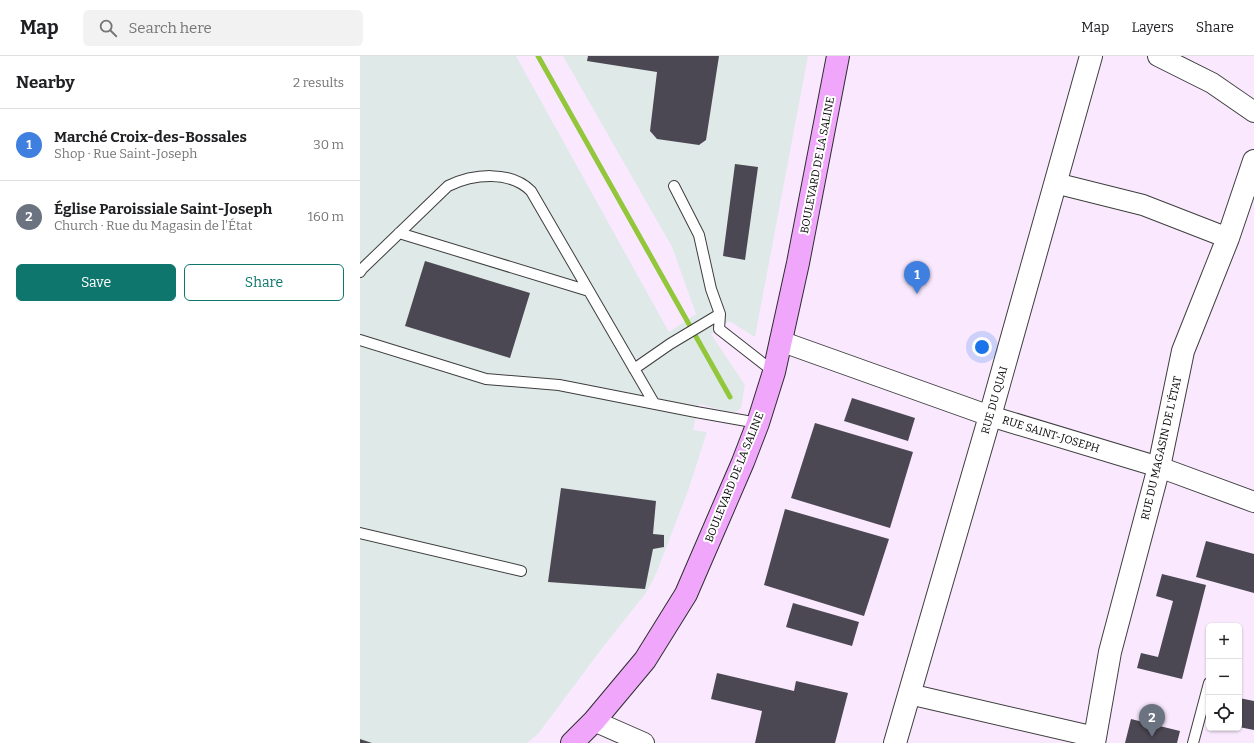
<!DOCTYPE html>
<meta charset="utf-8">
<style>
:root{--surface:#fff;--page:#f2f2f2;--text:#202124;--muted:#757577;--line:#e0e0e0;--accent:#0f766e}
body{margin:0;font-family:Bitter,serif;background:var(--page);color:var(--text)}
.controls{position:absolute;right:12px;bottom:12px;display:grid;overflow:hidden;border-radius:6px;box-shadow:0 1px 3px #0004}
.controls button{width:36px;height:36px;display:grid;place-items:center;padding:0;border:0;border-bottom:1px solid var(--line);background:var(--surface);color:var(--text);font:20px sans-serif}
.you{position:absolute;left:622px;top:291px;width:14px;height:14px;margin:-10px;border:3px solid #fff;border-radius:50%;background:#1a73e8;box-shadow:0 0 0 6px #1a73e833}
.badge{display:grid;place-items:center;width:26px;height:26px;border-radius:50%;background:var(--accent);color:#fff;font-size:13px;font-weight:700}
.pin{position:absolute;translate:-50% -33px;filter:drop-shadow(0 1px 2px #0008)}
.pin::after{content:'';position:absolute;top:21px;width:14px;height:12px;background:inherit;clip-path:polygon(0 0,100% 0,50% 100%)}
.list{margin:0;padding:0;list-style:none}
h2{display:flex;justify-content:space-between;align-items:center;height:52px;margin:0;padding:0 16px;font-size:17px}
h2 small{font-size:13px;font-weight:400;color:var(--muted)}
.list li{display:grid;grid-template-columns:26px 1fr auto;gap:12px;align-items:center;box-sizing:border-box;height:72px;padding:0 16px;border-top:1px solid var(--line)}
.list b{display:block;font-size:15px;white-space:nowrap}
.list p{margin:0;font-size:13px;white-space:nowrap;color:var(--muted)}
.list em{font-size:13px;font-style:normal;color:var(--muted)}
.actions{display:flex;gap:8px;padding:12px 16px}
.actions a{flex:1;padding:9px 0;border:1px solid var(--accent);border-radius:6px;text-align:center;font-size:14px;color:var(--accent)}
.actions .main{background:var(--accent);color:#fff}
.icon{flex:none;width:22px;height:22px;fill:none;stroke:currentColor;stroke-width:2;stroke-linecap:round;stroke-linejoin:round}
.map{position:relative;flex:none;width:894px;height:687px;overflow:hidden}
header{display:flex;align-items:center;gap:24px;box-sizing:border-box;height:56px;padding:0 20px;background:var(--surface);border-bottom:1px solid var(--line)}
header strong{font-size:19px}
nav{display:flex;gap:22px;margin-inline-start:auto;font-size:14px}
.search{width:280px;height:36px;background:var(--page);display:flex;align-items:center;gap:10px;box-sizing:border-box;padding:0 14px;border-radius:6px;color:var(--muted);font-size:15px}
main{display:flex}
aside{flex:1;background:var(--surface)}
.map>svg:first-child{display:block}
.industrial{fill:#dfeae8}
.lines{fill:none;stroke-linecap:round;stroke-linejoin:round}
.stream{stroke:#92c73b;stroke-width:5}
.building{fill:#4c4853}
.service-casing{stroke:#3e3e3e;stroke-width:12}
.minor-casing{stroke:#3e3e3e;stroke-width:22}
.tertiary-casing{stroke:#3e3e3e;stroke-width:24}
.secondary-casing{stroke:#2d2d2d;stroke-width:24}
.service{stroke:#fff;stroke-width:10}
.minor{stroke:#fff;stroke-width:20}
.tertiary{stroke:#fff;stroke-width:22}
.secondary{stroke:#f0a7fb;stroke-width:22}
.labels{text-anchor:middle;stroke-width:4;stroke-linejoin:round;paint-order:stroke}
.street-label{font-size:11px;fill:#0b0b0b;stroke:#fff}
</style>
<header>
<strong>Map</strong>
<div class="search"><svg class="icon" aria-label="search" viewBox="0 0 24 24"><circle cx="10" cy="10" r="6"/><path d="M15 15l6 6"/></svg>Search here</div>
<nav><a>Map</a><a>Layers</a><a>Share</a></nav>
</header>
<main>
<aside>
<h2>Nearby<small>2 results</small></h2>
<ul class="list">
<li><span class="badge" style="background:#3f7fe0">1</span><div><b>Marché Croix-des-Bossales</b><p>Shop · Rue Saint-Joseph</p></div><em>30 m</em></li>
<li><span class="badge" style="background:#6b7280">2</span><div><b>Église Paroissiale Saint-Joseph</b><p>Church · Rue du Magasin de l'État</p></div><em>160 m</em></li>
</ul>
<div class="actions"><a class="main">Save</a><a>Share</a></div>
</aside>
<div class="map">
<svg width="894" height="687" viewBox="0 0 894 687">
<rect width="100%" height="100%" fill="#fae9fe"/>
<path class="industrial" d="M0 0H156L309 276 336 258 312 191 203 0H448L395 281 369 265 351 278 385 329 381 352 376 356 366 355 339 348 333 374 347 376 328 435 296 518 286 537 243 591 178 678 167 687H0Z"/>
<g class="lines">
<path class="stream" d="M178 0 370 341"/>
</g>
<path class="building" d="M228 0H359L346 84 339 89 297 83 290 75 297 16 227 5Z
M375 108 398 111 385 204 363 200Z
M65 205 170 237 150 302 45 270Z
M492 342 555 362 548 385 484 365Z
M455 367 553 396 530 472 431 442Z
M201 432 296 445 293 478 304 479V491L293 493 285 533 188 526Z
M425 453 529 483 504 560 404 529Z
M846 485 894 498V537L836 521Z
M802 518 846 529 822 623 777 612 781 597 798 601 813 545 796 540Z
M433 547 499 566 492 590 426 571Z
M357 617 434 635 436 625 488 637 475 687H395L402 655 351 643Z
M879 642 894 645V674L879 671Z
M771 663 820 675 817 687H765Z
M0 683 12 687H0Z"/>
<g class="lines">
<defs>
<path id="service" d="M314 130 339 179 351 233 360 258 359 273 414 316
M39 177 229 235
M0 216 2 213 88 130C113 118 150 114 171 135L294 347
M0 284 126 323 199 329 336 356 398 367
M274 313 310 288 360 258
M0 477 161 515
M833 687 849 627"/>
<path id="minor" d="M798 0 852 27 894 56
M695 127 783 149 868 182
M420 285 630 360 799 411 894 446
M549 638 735 681
M234 665 284 687"/>
<path id="tertiary" d="M535 687 630 360 731 0
M734 687 750 596 799 411 823 295 868 182 894 105"/>
<path id="secondary" d="M212 687 234 665 285 604 326 538 383 406 398 367 414 316 438 207 478 0"/>
</defs>
<use href="#service" class="service-casing"/>
<use href="#minor" class="minor-casing"/>
<use href="#tertiary" class="tertiary-casing"/>
<use href="#secondary" class="secondary-casing"/>
<use href="#service" class="service"/>
<use href="#minor" class="minor"/>
<use href="#tertiary" class="tertiary"/>
<use href="#secondary" class="secondary"/>
</g>
<g class="labels">
<g class="street-label">
<text transform="translate(457 109) rotate(-79)" y="4">BOULEVARD DE LA SALINE</text>
<text transform="translate(634 344) rotate(-74)" y="4">RUE DU QUAI</text>
<text transform="translate(691 378) rotate(17)" y="4">RUE SAINT-JOSEPH</text>
<text transform="translate(801 392) rotate(-77)" y="4">RUE DU MAGASIN DE L'ÉTAT</text>
<text transform="translate(374 421) rotate(-68)" y="4">BOULEVARD DE LA SALINE</text>
</g>
</g>
</svg>
<div class="controls">
<button>+</button>
<button>−</button>
<button><svg class="icon" aria-label="locate" viewBox="0 0 24 24"><circle cx="12" cy="12" r="6"/><path d="M12 2v4M12 18v4M2 12h4M18 12h4"/></svg></button>
</div>
<div class="you"></div>
<div class="pin badge" style="left:557px;top:238px;background:#3f7fe0">1</div>
<div class="pin badge" style="left:792px;top:681px;background:#6b7280">2</div>
</div>
</main>
